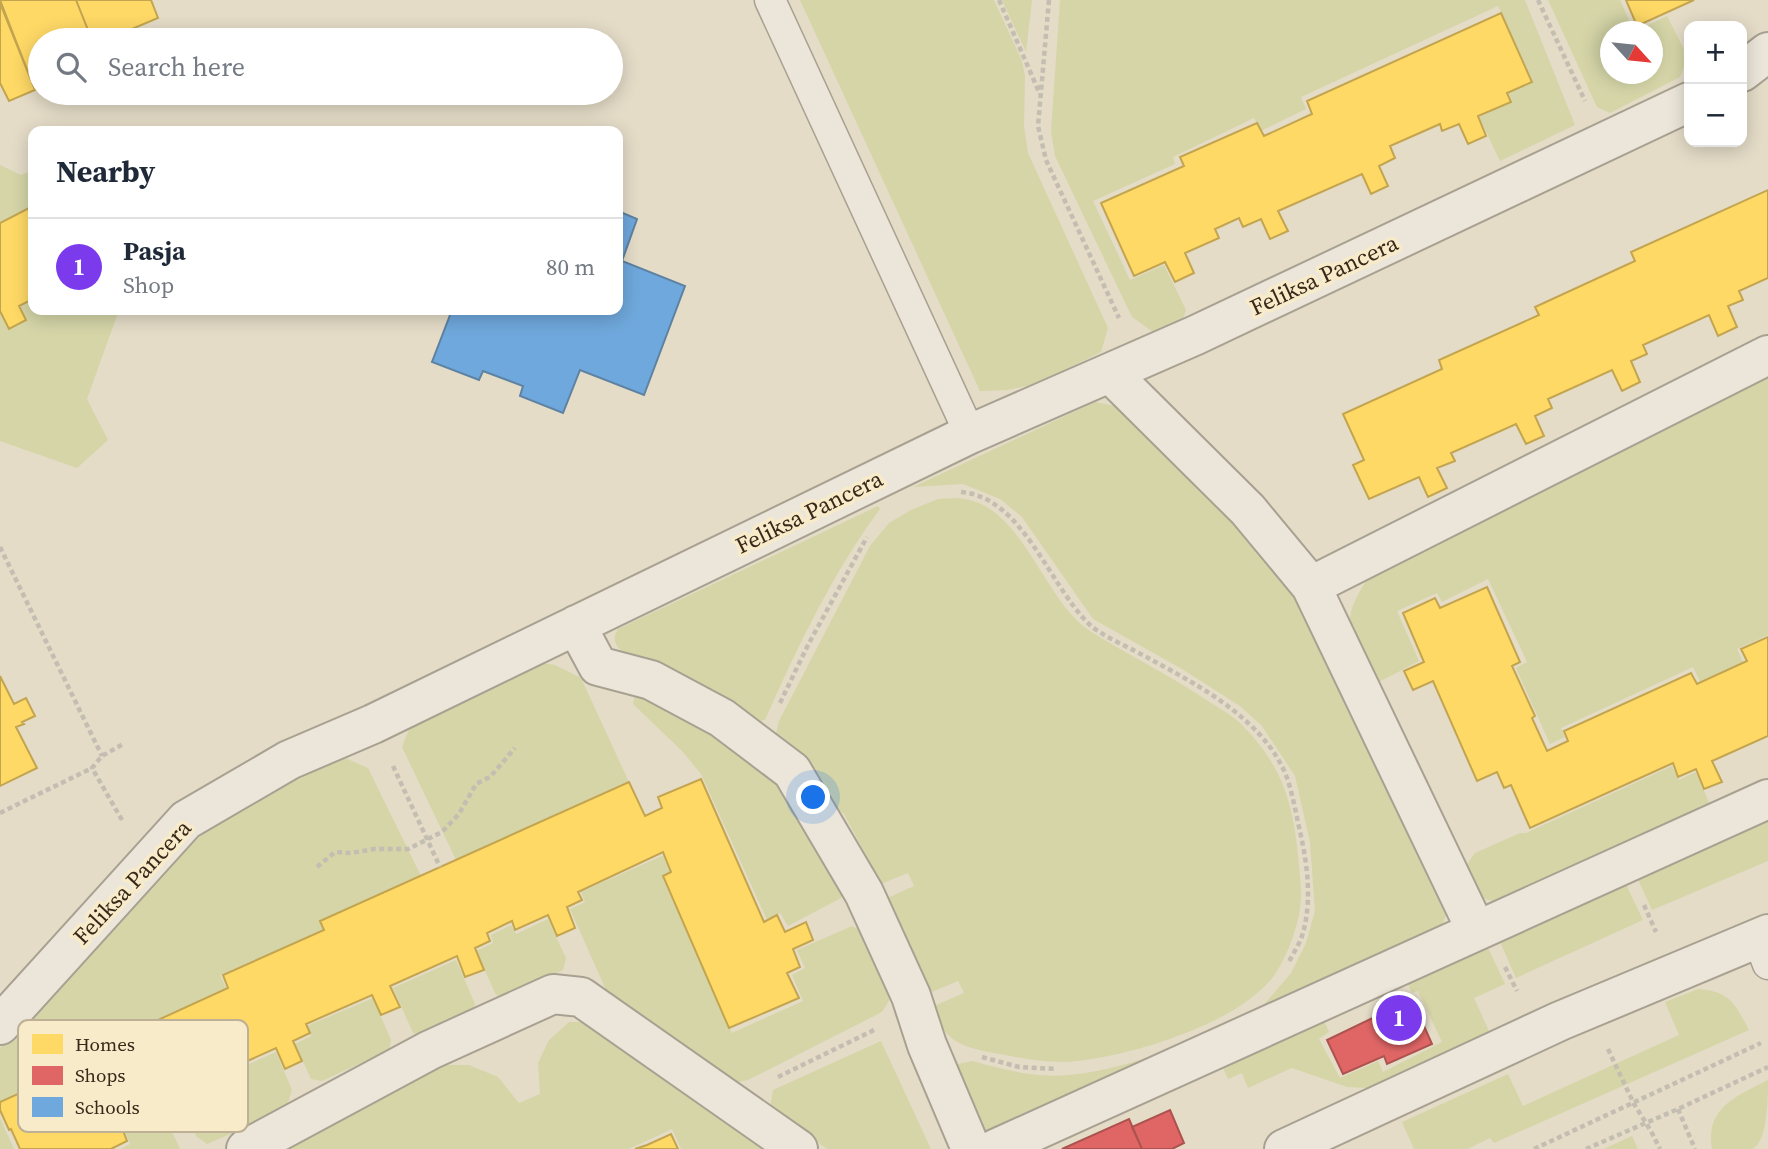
<!DOCTYPE html>
<meta charset="utf-8">
<style>
:root{--surface:#fff;--page:#f6f6f7;--text:#1f2937;--muted:#747a83;--line:#e0e1e3;--accent:#7c3aed}
body{margin:0;font-family:"Source Serif 4",serif;background:var(--page);color:var(--text)}
.controls{position:absolute;right:21px;top:21px;display:grid;overflow:hidden;border-radius:14px;box-shadow:0 4px 18px #0003}
.controls button{width:63px;height:63px;display:grid;place-items:center;padding:0;border:0;border-bottom:2px solid var(--line);background:var(--surface);color:var(--text);font:35px sans-serif}
.compass{position:absolute;left:1600px;top:21px;width:63px;height:63px;border-radius:50%;background:var(--surface);box-shadow:0 4px 18px #0003;rotate:117deg}
.you{position:absolute;left:814px;top:798px;width:24px;height:24px;margin:-18px;border:5px solid #fff;border-radius:50%;background:#1a73e8;box-shadow:0 0 0 10px #1a73e833}
.badge{display:grid;place-items:center;width:46px;height:46px;border-radius:50%;background:var(--accent);color:#fff;font-size:23px;font-weight:700}
.pin{position:absolute;translate:-50% -50%;border:4px solid #fff;box-shadow:0 2px 7px #0006}
.list{margin:0;padding:0;list-style:none}
h2{display:flex;justify-content:space-between;align-items:center;height:91px;margin:0;padding:0 28px;font-size:30px}
h2 small{font-size:23px;font-weight:400;color:var(--muted)}
.list li{display:grid;grid-template-columns:46px 1fr auto;gap:21px;align-items:center;box-sizing:border-box;height:98px;padding:0 28px;border-top:2px solid var(--line)}
.list b{display:block;font-size:26px;white-space:nowrap}
.list p{margin:0;font-size:23px;white-space:nowrap;color:var(--muted)}
.list em{font-size:23px;font-style:normal;color:var(--muted)}
.icon{flex:none;width:38px;height:38px;fill:none;stroke:currentColor;stroke-width:2;stroke-linecap:round;stroke-linejoin:round}
.map{position:relative;flex:none;width:1768px;height:1149px;overflow:hidden}
.search{position:absolute;background:var(--surface);box-shadow:0 4px 18px #0003;left:28px;top:28px;width:595px;height:77px;display:flex;align-items:center;gap:18px;box-sizing:border-box;padding:0 24px;border-radius:38px;color:var(--muted);font-size:26px}
.panel{position:absolute;background:var(--surface);box-shadow:0 4px 18px #0003;left:28px;top:126px;width:595px;height:189px;border-radius:14px}
.map>svg:first-child{display:block}
.green{fill:#d5d5a8}
.homes{fill:#ffd966;stroke:#c3a44f;stroke-width:2}
.shops{fill:#e06666;stroke:#ad534f;stroke-width:2}
.schools{fill:#6fa8dc;stroke:#5e82a2;stroke-width:2}
.lines{fill:none;stroke-linecap:round;stroke-linejoin:round}
.service-casing{stroke:#a8a091;stroke-width:33}
.minor-casing{stroke:#a8a091;stroke-width:42}
.path{stroke:#c4bdb1;stroke-width:4.5;stroke-dasharray:5 3.5;stroke-linecap:butt}
.service{stroke:#ece6da;stroke-width:30}
.minor{stroke:#ece6da;stroke-width:38}
.labels{text-anchor:middle;stroke-width:7;stroke-linejoin:round;paint-order:stroke}
.street-label{font-size:23px;fill:#37281a;stroke:#f8ebca}
.key{fill:#f8ebca;stroke:#beb095;stroke-width:2}
.key-label{font-size:19px;fill:#37281a}
</style>
<div class="map">
<svg width="1768" height="1149" viewBox="0 0 1768 1149">
<rect width="100%" height="100%" fill="#e4dcc7"/>
<path class="green" d="M800 0H994L1022 61 1025 76 1024 126 1028 153 1108 328 1101 352 1036 384 1007 390 980 391Z
M1002 0H1032L1026 52Z
M1060 0H1525L1575 125 1500 161 1479 117 1512 101 1509 93 1533 81 1498 6 1301 97 1306 109 1261 131 1254 118 1173 157 1175 164 1093 201 1130 280 1164 265 1186 310 1183 319 1153 332 1132 317 1055 156 1051 132Z
M1548 0H1620L1634 31 1610 32V74H1652V32L1636 31 1667 16 1688 57 1680 77 1610 113 1597 107Z
M0 165 21 175 33 170V310H119L87 399 108 440 77 468 0 441Z
M1768 369V635L1737 649 1743 662 1700 682 1693 667 1561 728 1565 737 1550 744 1516 668 1527 662 1488 579 1442 602 1437 593 1397 611 1419 661 1379 682C1368 675 1365 668 1359 657 1341 620 1351 604 1372 572Z
M1095 402 1120 407 1259 547 1291 586 1446 901V915L1442 926 1257 1013 1291 973 1306 943 1315 911 1310 842 1295 776 1262 726 1240 706 1182 669 1093 619 1022 517 1000 499 963 484 913 487Z
M938 499C947 499 957 497 965 499 1025 509 1044 604 1093 633 1132 657 1173 677 1211 703 1221 709 1233 716 1241 724 1281 764 1293 801 1298 856 1299 868 1301 881 1301 893 1302 918 1288 957 1273 977 1236 1024 1136 1054 1078 1061 1052 1064 1025 1059 1000 1054 965 1048 942 1043 934 1006L964 993 958 981 927 994 885 899 914 886 908 873 881 884 844 814 827 800 775 738 779 721 870 546 889 523 911 510Z
M878 506 880 509C833 572 797 648 765 720L760 721 731 703 631 658C620 650 609 643 618 629Z
M542 663 555 665 581 678 629 782 456 860 402 747 411 724Z
M636 690C696 718 765 757 804 812 820 834 832 862 846 887L841 898 788 926 780 913 767 920 701 774 682 751 633 704Z
M343 757 368 768 421 876 324 930 220 975 226 988 109 1042 113 1050 0 1102V1048L198 838 242 804Z
M1672 766 1679 780 1696 772 1710 805 1499 903 1478 897 1466 866 1475 853 1520 833H1526Z
M1768 813V861L1652 910 1635 873Z
M664 855 673 874 663 879 732 1033 803 1001 792 975 805 968 797 950 852 926 866 933 892 996 882 1012 748 1080 734 1083 610 999 570 909 585 902 581 892Z
M1623 878 1643 920 1516 978 1497 935Z
M548 919 566 958 563 970 505 997 496 995 476 951 493 943 491 935 511 925 516 934Z
M1484 939 1505 984 1474 998 1489 1031 1369 1088 1347 1087 1292 1068 1248 1088 1242 1073 1228 1079 1220 1061 1321 1014 1329 1032 1319 1039 1340 1078 1378 1061 1383 1072 1442 1042 1418 991 1412 993 1404 976Z
M456 960 475 1004 471 1013 420 1036 413 1033 393 988Z
M1698 989C1730 991 1735 1004 1749 1030L1494 1143 1490 1138 1468 1149H1414L1402 1122 1508 1074 1523 1106 1679 1035 1665 1002Z
M373 998 391 1040 389 1050 322 1081 311 1079 295 1044 311 1036 307 1026Z
M569 1022H588L770 1149H681L672 1129 629 1149H272L438 1065H469L498 1077 519 1103 540 1094 538 1063 549 1040Z
M881 1041 931 1149H827L770 1108 773 1090Z
M1179 1048 986 1134 957 1069 958 1064 973 1061C1004 1070 1037 1078 1069 1075 1106 1072 1143 1059 1179 1048Z
M276 1052 292 1090 286 1110 207 1144 196 1136 181 1107 216 1091 211 1081Z
M1768 1080C1768 1097 1768 1143 1752 1149 1741 1149 1724 1149 1712 1149 1705 1107 1737 1096 1768 1080Z
M164 1114 180 1149H120L130 1144 125 1132Z
M0 1118 14 1149H0Z
M1632 1136 1638 1149H1604Z"/>
<path class="homes" d="M0 0H76L92 40H40V88L35 90Z
M76 0H151L158 18 120 34 123 40H92Z
M1626 0H1694L1637 26Z
M0 3 35 90 9 101 0 83Z
M1501 13 1532 82 1507 93 1511 102 1478 116 1486 136 1468 144 1459 124 1442 131 1440 124 1390 146 1395 158 1379 166 1388 186 1371 194 1362 174 1278 211 1288 231 1270 239 1261 219 1243 227 1239 218 1215 229 1219 238 1185 253 1194 273 1175 282 1165 262 1134 276 1101 203 1184 166 1180 157 1257 123 1264 136 1312 114 1307 101Z
M1768 190V278L1739 291 1743 300 1728 306 1737 327 1718 336 1709 315 1643 345 1647 354 1631 361 1640 382 1622 391 1612 370 1548 399 1552 408 1535 416 1544 436 1526 444 1516 424 1451 453 1455 461 1437 468 1447 488 1428 497 1419 477 1369 499 1353 465 1364 460 1343 414 1442 369 1439 360 1539 315 1535 307 1635 261 1631 252Z
M33 206V299L19 306 26 320 9 329 0 311V223Z
M1487 587 1520 662 1512 666 1535 716 1532 718 1547 751 1568 741 1564 731 1691 673 1697 684 1747 661 1741 649 1768 637V736L1712 761 1722 782 1704 789 1696 769 1678 777 1673 763 1530 828 1511 785 1504 788 1497 772 1477 781 1433 681 1413 690 1404 671 1424 662 1403 613 1435 598 1440 608Z
M0 676 14 704 26 698 35 716 22 722 24 724 16 727 37 768 0 786Z
M701 779 764 922 777 915 785 932 806 922 813 940 793 949 800 967 787 973 799 998 729 1028 663 876 671 872 663 852 578 892 582 900 567 907 575 928 557 936 548 915 515 930 512 921 487 933 490 941 475 948 484 970 465 977 457 956 390 986 400 1007 381 1015 372 995 306 1024 310 1033 293 1041 302 1061 285 1069 276 1048 210 1078 214 1086 181 1101 190 1122 173 1131 164 1109 122 1128 127 1141 111 1149H20L11 1129 9 1130 0 1110V1102L115 1050 112 1041 228 988 223 975 324 930 320 921 629 782 645 816 662 808 658 797Z
M671 1134 678 1149H635L647 1145Z"/>
<path class="shops" d="M1412 999 1432 1044 1387 1064 1384 1056 1343 1074 1327 1040Z
M1170 1110 1184 1143 1172 1149H1142L1132 1127Z
M1129 1119 1142 1149H1062Z"/>
<path class="schools" d="M618 211 637 219 622 261 685 286 644 395 580 370 563 413 520 396 523 386 483 371 479 380 432 362 452 310H618Z"/>
<g class="lines">
<defs>
<path id="service" d="M770 0 970 434
M1758 938 1768 964"/>
<path id="minor" d="M1742 72 1768 52
M1110 373 1248 510 1311 586 1476 930
M1311 586 1768 355
M576 625 598 666 651 680 722 718 792 771 864 893 911 996 927 1045 971 1149
M0 1025 186 820 289 760 373 724 970 434 1196 335 1689 102
M246 1149 430 1050 553 994 581 997 798 1149
M995 1149 1768 799
M1284 1149 1560 1021 1768 934"/>
</defs>
<use href="#service" class="service-casing"/>
<use href="#minor" class="minor-casing"/>
<path class="path" d="M999 0 1039 92
M1049 0 1038 126 1046 160 1119 318
M1538 0 1585 101
M961 492C1023 497 1049 586 1090 625 1105 638 1133 649 1150 659 1202 687 1271 724 1289 784 1294 801 1297 819 1301 836 1308 868 1312 904 1302 936 1299 945 1292 955 1288 964
M0 547 102 756
M780 703 808 645 867 537
M393 766 440 867
M0 813 92 768
M122 820 92 768 102 756 125 743
M317 867 335 852 351 853 374 849H408L442 832 459 814 476 784 490 777 515 748
M1644 905 1656 932
M1505 967 1517 991
M1608 1049 1634 1104 1651 1131 1660 1149
M982 1057 1019 1067 1056 1069
M778 1077 874 1030
M1678 1109 1695 1149
M1534 1149 1761 1043
M1586 1149 1678 1109 1768 1067"/>
<use href="#service" class="service"/>
<use href="#minor" class="minor"/>
</g>
<g class="labels">
<g class="street-label">
<text transform="translate(1324 275) rotate(-25)" y="8">Feliksa Pancera</text>
<text transform="translate(809 512) rotate(-26)" y="8">Feliksa Pancera</text>
<text transform="translate(132 882) rotate(-47)" y="8">Feliksa Pancera</text>
</g>
</g>
<rect x="18" y="1020" width="230" height="112" rx="10" class="key"/>
<rect x="32" y="1034" width="31" height="20" fill="#ffd966"/>
<rect x="32" y="1066" width="31" height="19" fill="#e06666"/>
<rect x="32" y="1097" width="31" height="20" fill="#6fa8dc"/>
<g class="key-label">
<text x="75" y="1051">Homes</text>
<text x="75" y="1082">Shops</text>
<text x="75" y="1114">Schools</text>
</g>
</svg>
<div class="controls">
<button>+</button>
<button>−</button>
</div>
<svg class="compass" viewBox="-18 -18 36 36"><path d="M0-13l5 13h-10z" fill="#e53935"/><path d="M0 13l5-13h-10z" fill="#747a83"/></svg>
<div class="you"></div>
<div class="pin badge" style="left:1399px;top:1018px">1</div>
<div class="search"><svg class="icon" aria-label="search" viewBox="0 0 24 24"><circle cx="10" cy="10" r="6"/><path d="M15 15l6 6"/></svg>Search here</div>
<section class="panel">
<h2>Nearby<small></small></h2>
<ul class="list">
<li><span class="badge">1</span><div><b>Pasja</b><p>Shop</p></div><em>80 m</em></li>
</ul>
</section>
</div>
